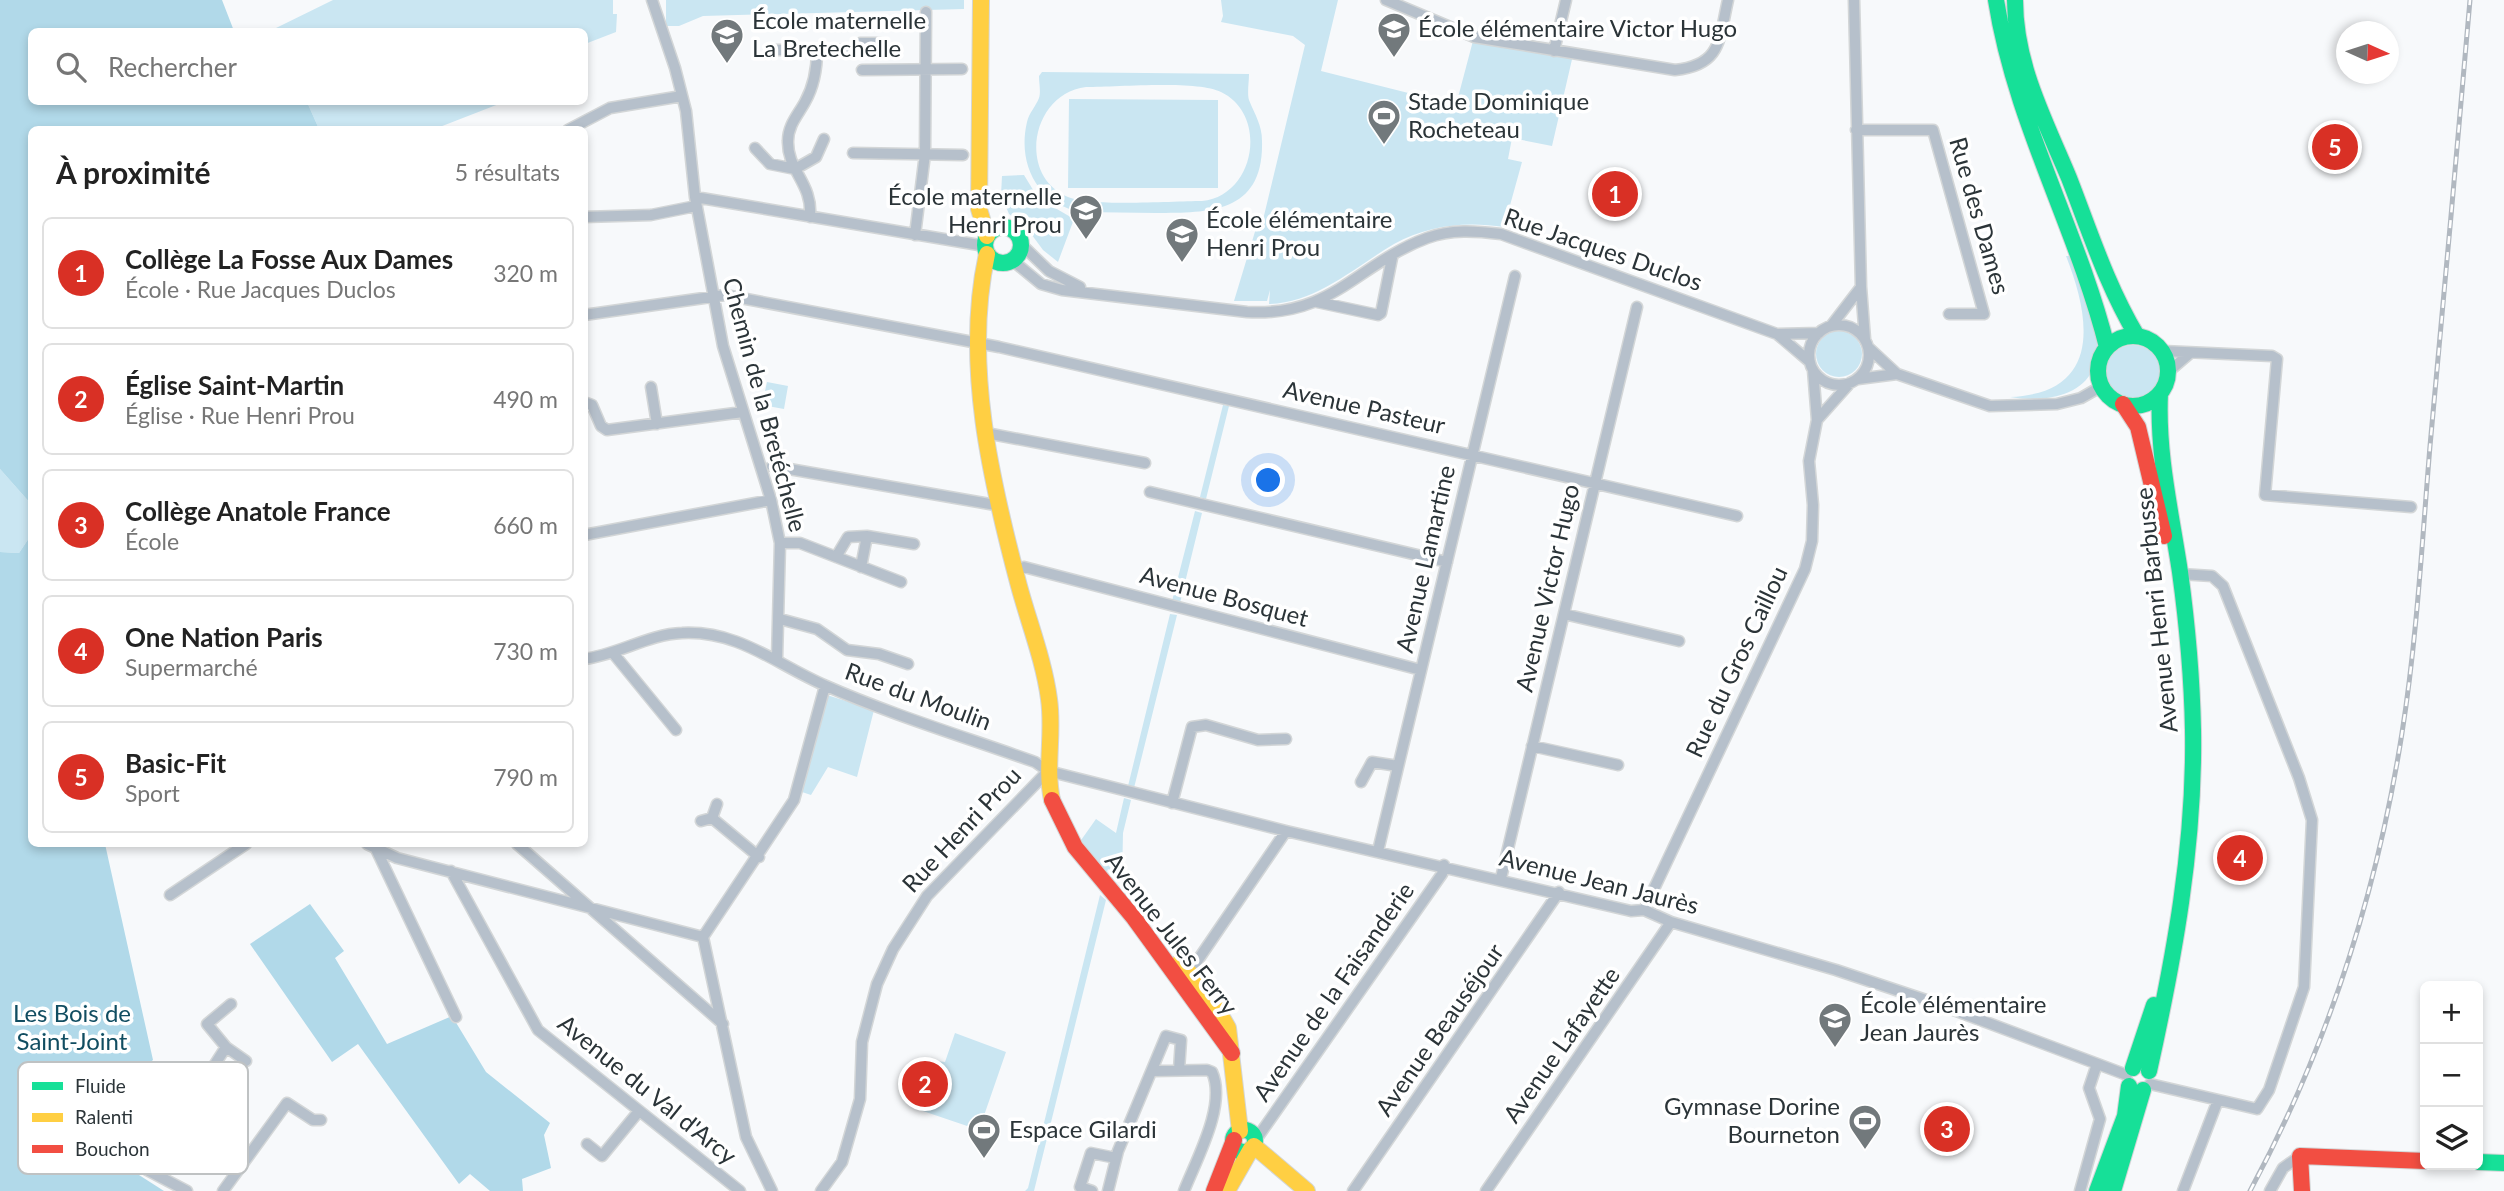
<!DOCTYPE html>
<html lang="fr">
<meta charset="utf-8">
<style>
:root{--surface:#fff;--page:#f6f6f6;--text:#222;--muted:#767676;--line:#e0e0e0;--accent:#d93025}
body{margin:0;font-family:Lato,sans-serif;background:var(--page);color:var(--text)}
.controls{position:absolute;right:21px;bottom:21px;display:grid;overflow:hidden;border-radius:10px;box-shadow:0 4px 10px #0003}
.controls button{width:63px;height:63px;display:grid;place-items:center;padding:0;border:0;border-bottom:2px solid var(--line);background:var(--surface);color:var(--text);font:35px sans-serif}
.compass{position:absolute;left:2336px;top:21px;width:63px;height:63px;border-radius:50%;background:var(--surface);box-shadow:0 4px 10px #0003;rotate:93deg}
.you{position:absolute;left:1269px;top:481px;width:24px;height:24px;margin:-18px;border:5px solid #fff;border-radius:50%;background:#1a73e8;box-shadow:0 0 0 10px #1a73e833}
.badge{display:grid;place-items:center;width:46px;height:46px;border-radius:50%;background:var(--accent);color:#fff;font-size:23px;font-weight:700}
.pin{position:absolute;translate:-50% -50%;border:4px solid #fff;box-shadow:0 2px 7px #0006}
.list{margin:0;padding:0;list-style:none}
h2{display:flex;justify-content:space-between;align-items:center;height:91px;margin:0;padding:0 28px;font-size:30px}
h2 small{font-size:23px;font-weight:400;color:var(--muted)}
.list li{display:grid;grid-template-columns:46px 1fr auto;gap:21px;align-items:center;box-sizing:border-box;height:112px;margin:0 14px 14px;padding:0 14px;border:2px solid var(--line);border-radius:10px}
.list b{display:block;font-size:26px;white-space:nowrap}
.list p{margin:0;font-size:23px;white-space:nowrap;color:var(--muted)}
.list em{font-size:23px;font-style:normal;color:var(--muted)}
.icon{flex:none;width:38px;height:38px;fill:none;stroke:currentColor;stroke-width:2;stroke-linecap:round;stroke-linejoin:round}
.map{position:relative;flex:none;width:2504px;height:1191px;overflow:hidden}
.search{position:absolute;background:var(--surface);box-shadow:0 4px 10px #0003;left:28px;top:28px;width:560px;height:77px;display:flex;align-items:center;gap:18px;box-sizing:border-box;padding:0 24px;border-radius:10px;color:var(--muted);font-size:26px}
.panel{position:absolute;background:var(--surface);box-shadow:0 4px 10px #0003;left:28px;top:126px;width:560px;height:721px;border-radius:10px}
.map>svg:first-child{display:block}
.green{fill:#cae6f2;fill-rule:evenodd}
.forest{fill:#b1d9e9}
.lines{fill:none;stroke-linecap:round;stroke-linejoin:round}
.street-casing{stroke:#d3d6d7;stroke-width:13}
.fast-casing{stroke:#d3d6d7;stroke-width:18}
.slow-casing{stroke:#d3d6d7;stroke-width:18}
.jam-casing{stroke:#d3d6d7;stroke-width:18}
.street{stroke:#b6c0cb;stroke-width:10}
.fast{stroke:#16e098;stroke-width:16}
.slow{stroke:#ffcf43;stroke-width:16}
.jam{stroke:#f24e42;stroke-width:16}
.rail-casing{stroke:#b1b8c0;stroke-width:5}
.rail{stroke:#fff;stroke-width:2.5;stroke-dasharray:8;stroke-linecap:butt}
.labels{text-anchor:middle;stroke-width:7;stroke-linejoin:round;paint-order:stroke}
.poi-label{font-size:24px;fill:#2b3438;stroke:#fff;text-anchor:start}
.street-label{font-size:24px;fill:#2b3438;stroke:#fff}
.park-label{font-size:24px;fill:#114d61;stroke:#fff}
.key{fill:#fff;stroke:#bfc2c3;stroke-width:2}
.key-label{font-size:19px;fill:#2b3438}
</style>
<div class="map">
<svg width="2504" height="1191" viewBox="0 0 2504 1191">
<rect width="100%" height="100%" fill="#f7f9fb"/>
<path class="green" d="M333 0H613V14H617L616 32 585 44 584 32H277L276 28Z
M666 0H964V9L703 16 679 26H666Z
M1221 0H1338L1321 71 1456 105 1474 37 1573 55 1552 146 1512 138 1508 159 1522 162 1504 227C1466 221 1428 225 1394 244 1355 267 1316 303 1269 304L1270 290 1267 301H1234L1257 225 1262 224 1305 45 1293 36 1221 22 1223 16Z
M1042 72 1249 74C1249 82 1247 93 1249 100 1255 115 1262 125 1262 141 1264 213 1210 213 1156 213 1131 213 1106 212 1081 212 1038 204 1017 165 1027 122 1029 113 1036 106 1039 98 1041 92 1039 83 1039 76ZM1086 87C1117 87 1197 80 1221 92 1269 115 1255 196 1202 201 1173 201 1091 207 1068 197 1016 175 1032 93 1086 87Z
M1069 99 1218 100V188H1068Z
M307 102H504L432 130 319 129Z
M1024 175 1038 198 1074 219 1058 262 1043 250 1026 227 1009 214 1001 195 1002 176Z
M2066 256H2071C2088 298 2125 372 2064 394 2047 400 2027 400 2010 397 2102 393 2091 319 2066 256Z
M1816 354a23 23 0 1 1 46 0a23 23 0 1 1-46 0Z
M2105 373a28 28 0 1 1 56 0a28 28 0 1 1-56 0Z
M767 382 788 386 784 409 762 405Z
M1223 405 1229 406 1206 499 1200 497Z
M0 469 31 504V535L19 553 0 552Z
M1195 511 1202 513 1180 603 1172 601Z
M1170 614 1177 615 1134 788 1128 786Z
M827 695 874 710 857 777 828 767 811 795 802 792Z
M1124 798 1131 800 1123 833 1122 879 1108 869 1106 875 1079 843 1096 819 1116 833Z
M1100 895 1106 900 1034 1191H1025L1028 1188Z
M955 1033 1006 1052 979 1130 914 1108 915 1103 926 1105 927 1099H932L937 1070V1065L921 1063V1059L945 1062Z"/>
<path class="forest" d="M0 0H222L234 31 32 32V102H307L319 129 32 130 31 504 0 469Z
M31 535 32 844H105L153 1060 86 1114 139 1175 164 1191H0V552L19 553Z
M310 904 344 951 335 958 387 1044 452 1016 486 1072 550 1123 544 1135 551 1168 522 1179 523 1191H490L470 1174 459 1184 358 1044 332 1062 250 944Z"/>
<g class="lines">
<defs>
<path id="street" d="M652 0 675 68 686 111 695 197 723 346 771 500 780 543 777 659
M1386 0 1474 37 1675 70C1722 65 1719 39 1728 0
M1854 0 1861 287 1865 339
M772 50H852L860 43H880
M1554 51 1566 0
M862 70 962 69
M568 130 610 108 682 96
M1856 130H1933L1984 314H1949
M755 148 770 164 795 169 816 157 824 139
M853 153 963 155
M695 197 985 246
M584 217 651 215 696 206
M810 217C813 183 787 171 788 141 788 125 798 115 805 102 814 86 817 68 817 50
M915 235 925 154 926 12
M1021 244 1049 271 1080 287
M1012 260 1041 284 1062 290 1247 312C1333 317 1357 264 1427 238 1451 229 1476 231 1501 234L1777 334 1810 362
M1317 302 1378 315 1381 313 1392 258
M584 315 725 295 999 347 1737 516
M1809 355a30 30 0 1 1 60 0a30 30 0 1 1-60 0Z
M1831 326 1861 287
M1777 334 1819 333
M1869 348 1897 374 1990 406 2057 404 2081 398 2102 386
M2163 351 2272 356 2277 359 2265 495 2411 507
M2168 372 2189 354
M1858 379 1897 374
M651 387 657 424
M584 402 592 405 601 426 607 430 743 412
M1817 420 1850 383
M986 433 1145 463
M772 466 1001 506
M1150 492 1447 562
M584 535 771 500
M780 543H800L901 582
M836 557 848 537 867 536 914 544
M861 567 867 536
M1017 570 1024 567 1421 670
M1564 614 1679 641
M780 619 817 629 847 650 879 654 908 664
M613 653 676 730
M584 659C617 655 649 634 682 633 738 630 776 664 824 685 892 715 965 737 1035 762L1048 771 1286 831 1631 911 1644 910 1671 922 1836 970 1935 1003 2127 1075
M1532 746 1618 765
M1361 782 1372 762 1398 766
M1172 803 1192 727 1206 725 1258 740 1286 739
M712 818 717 804
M701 821 712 818 759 857
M367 844 397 858 703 937
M517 844 723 1024
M375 847 456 1017
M1378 851 1515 276
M451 871 538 1030 740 1191
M1501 878 1637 307
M170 895 246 844
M1644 910 1805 569 1812 541 1813 505 1809 461 1817 420 1813 370
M1187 976 1286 831
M231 1004 207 1024 226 1047 246 1061
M1153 1071 1207 1070 1212 1072C1227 1105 1196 1160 1184 1191
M2150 1084 2257 1109 2269 1090 2304 987 2312 820 2299 778 2223 586 2212 576 2180 574
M102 1127 147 1170 187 1191
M1255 1141 1442 874 1444 865
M587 1144 602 1156 639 1111
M147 1170 226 1047
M223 1191 287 1103 313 1120H321
M772 1191 746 1137 703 937 794 800 825 686
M821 1191 842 1162 860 1099 862 1042 877 984 893 949 927 896 1048 771
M1092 1191 1080 1187 1091 1153 1116 1158
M1108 1191 1118 1151 1166 1036 1181 1040 1179 1070
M1353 1191 1559 892
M1486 1191 1671 922
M2080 1191 2100 1119 2089 1088 2097 1064
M2183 1191 2218 1100
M2270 1191 2283 1168 2300 1156"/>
<path id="fast" d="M1996 0C2015 122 2077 228 2107 347
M2015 0C2015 65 2045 120 2069 178 2090 232 2107 286 2137 336
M985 245a18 18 0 1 1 36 0a18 18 0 1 1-36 0Z
M2098 371a35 35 0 1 1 70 0a35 35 0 1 1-70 0Z
M2133 1068 2154 1005
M2149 1071C2174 958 2195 846 2193 730 2192 678 2187 623 2180 572 2171 512 2157 454 2160 393
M1233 1141a11 11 0 1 1 22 0a11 11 0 1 1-22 0Z
M2478 1162 2504 1163
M2097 1191 2125 1116 2129 1086
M2113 1191 2143 1090"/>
<path id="slow" d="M981 0 979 209 987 236
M987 254C963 362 991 481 1019 586 1029 623 1044 661 1049 699 1054 733 1045 767 1052 800
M1180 962 1211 998 1228 1028 1240 1131
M1254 1146 1307 1191
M1227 1191 1251 1149"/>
<path id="jam" d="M2123 404 2138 427 2164 536
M1052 800 1075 847 1134 918 1232 1053
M1214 1191 1234 1140
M2302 1191 2300 1156 2425 1161"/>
</defs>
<use href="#street" class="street-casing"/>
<use href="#fast" class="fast-casing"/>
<use href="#slow" class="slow-casing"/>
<use href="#jam" class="jam-casing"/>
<use href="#street" class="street"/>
<use href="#fast" class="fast"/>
<use href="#slow" class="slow"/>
<use href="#jam" class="jam"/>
<defs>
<path id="rail" d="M2250 1191C2327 1048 2377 893 2402 733 2417 638 2422 542 2430 446 2444 297 2457 149 2470 0"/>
</defs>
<use href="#rail" class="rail-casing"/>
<use href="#rail" class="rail"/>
</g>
<defs>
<symbol id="school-pin" viewBox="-11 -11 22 30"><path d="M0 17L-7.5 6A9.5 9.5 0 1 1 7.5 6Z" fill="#72797c" stroke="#fff"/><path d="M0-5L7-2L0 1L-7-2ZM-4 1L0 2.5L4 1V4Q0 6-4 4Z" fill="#fff"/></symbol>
<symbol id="stadium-pin" viewBox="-11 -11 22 30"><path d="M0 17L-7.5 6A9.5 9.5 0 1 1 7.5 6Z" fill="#72797c" stroke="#fff"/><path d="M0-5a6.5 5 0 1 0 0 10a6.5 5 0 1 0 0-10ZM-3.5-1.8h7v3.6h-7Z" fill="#fff"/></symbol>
</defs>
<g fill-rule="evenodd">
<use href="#school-pin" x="1375" y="10" width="38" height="52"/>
<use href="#school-pin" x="708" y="16" width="38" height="52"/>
<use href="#stadium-pin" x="1365" y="97" width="38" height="52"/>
<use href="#school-pin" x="1067" y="192" width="38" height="52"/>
<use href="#school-pin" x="1163" y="215" width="38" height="52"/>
<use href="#school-pin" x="1816" y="1000" width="38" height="52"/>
<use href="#stadium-pin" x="1846" y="1102" width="38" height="52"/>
<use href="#stadium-pin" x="965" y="1111" width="38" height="52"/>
</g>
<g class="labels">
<g class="poi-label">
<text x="752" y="29">École maternelle<tspan x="752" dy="28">La Bretechelle</tspan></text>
<text x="1418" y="37">École élémentaire Victor Hugo</text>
<text x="1408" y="110">Stade Dominique<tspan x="1408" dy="28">Rocheteau</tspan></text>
<text x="1062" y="205" text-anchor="end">École maternelle<tspan x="1062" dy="28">Henri Prou</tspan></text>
<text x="1206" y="228">École élémentaire<tspan x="1206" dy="28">Henri Prou</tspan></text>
<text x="1860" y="1013">École élémentaire<tspan x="1860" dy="28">Jean Jaurès</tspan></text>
<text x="1840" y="1115" text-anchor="end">Gymnase Dorine<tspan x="1840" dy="28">Bourneton</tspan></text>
<text x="1009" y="1138">Espace Gilardi</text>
</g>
<g class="street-label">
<text transform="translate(1979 216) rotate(74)" y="8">Rue des Dames</text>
<text transform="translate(1603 250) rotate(19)" y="8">Rue Jacques Duclos</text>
<text transform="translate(764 405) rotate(75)" y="8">Chemin de la Bretéchelle</text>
<text transform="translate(1364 408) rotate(13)" y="8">Avenue Pasteur</text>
<text transform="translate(1426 559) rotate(-77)" y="8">Avenue Lamartine</text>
<text transform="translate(1548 588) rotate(-77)" y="8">Avenue Victor Hugo</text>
<text transform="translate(1224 597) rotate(15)" y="8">Avenue Bosquet</text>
<text transform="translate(2157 610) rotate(-96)" y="8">Avenue Henri Barbusse</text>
<text transform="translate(1737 662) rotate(-65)" y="8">Rue du Gros Caillou</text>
<text transform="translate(918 697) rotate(20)" y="8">Rue du Moulin</text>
<text transform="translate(962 830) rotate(-47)" y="8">Rue Henri Prou</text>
<text transform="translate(1599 882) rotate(14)" y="8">Avenue Jean Jaurès</text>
<text transform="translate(1171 934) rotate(52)" y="8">Avenue Jules Ferry</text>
<text transform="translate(1334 992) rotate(-55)" y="8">Avenue de la Faisanderie</text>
<text transform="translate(1440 1030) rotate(-55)" y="8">Avenue Beauséjour</text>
<text transform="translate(1562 1045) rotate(-55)" y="8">Avenue Lafayette</text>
<text transform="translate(647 1090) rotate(39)" y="8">Avenue du Val d'Arcy</text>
</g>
<g class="park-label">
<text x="72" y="1022">Les Bois de<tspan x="72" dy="28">Saint-Joint</tspan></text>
</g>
</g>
<rect x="18" y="1062" width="230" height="112" rx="10" class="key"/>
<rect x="32" y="1082" width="31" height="8" fill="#16e098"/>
<rect x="32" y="1113" width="31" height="9" fill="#ffcf43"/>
<rect x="32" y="1145" width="31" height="8" fill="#f24e42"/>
<g class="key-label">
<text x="75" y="1093">Fluide</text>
<text x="75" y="1124">Ralenti</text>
<text x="75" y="1156">Bouchon</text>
</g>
</svg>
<div class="controls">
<button>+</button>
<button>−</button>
<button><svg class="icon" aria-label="layers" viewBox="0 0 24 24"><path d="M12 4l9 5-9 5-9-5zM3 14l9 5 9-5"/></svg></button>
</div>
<svg class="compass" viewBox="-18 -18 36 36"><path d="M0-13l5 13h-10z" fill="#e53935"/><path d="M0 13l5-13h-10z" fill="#767676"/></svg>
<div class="you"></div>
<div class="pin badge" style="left:1615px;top:194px">1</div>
<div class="pin badge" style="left:925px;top:1084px">2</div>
<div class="pin badge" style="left:1947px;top:1129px">3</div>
<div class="pin badge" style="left:2240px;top:858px">4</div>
<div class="pin badge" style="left:2335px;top:147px">5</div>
<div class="search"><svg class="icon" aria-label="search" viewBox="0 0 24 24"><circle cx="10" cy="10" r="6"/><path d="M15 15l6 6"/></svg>Rechercher</div>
<section class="panel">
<h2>À proximité<small>5 résultats</small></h2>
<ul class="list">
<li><span class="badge">1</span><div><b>Collège La Fosse Aux Dames</b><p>École · Rue Jacques Duclos</p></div><em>320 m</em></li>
<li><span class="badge">2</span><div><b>Église Saint-Martin</b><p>Église · Rue Henri Prou</p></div><em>490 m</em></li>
<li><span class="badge">3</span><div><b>Collège Anatole France</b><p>École</p></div><em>660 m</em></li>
<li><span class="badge">4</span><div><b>One Nation Paris</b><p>Supermarché</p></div><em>730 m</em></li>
<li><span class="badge">5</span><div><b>Basic-Fit</b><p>Sport</p></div><em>790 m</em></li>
</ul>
</section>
</div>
